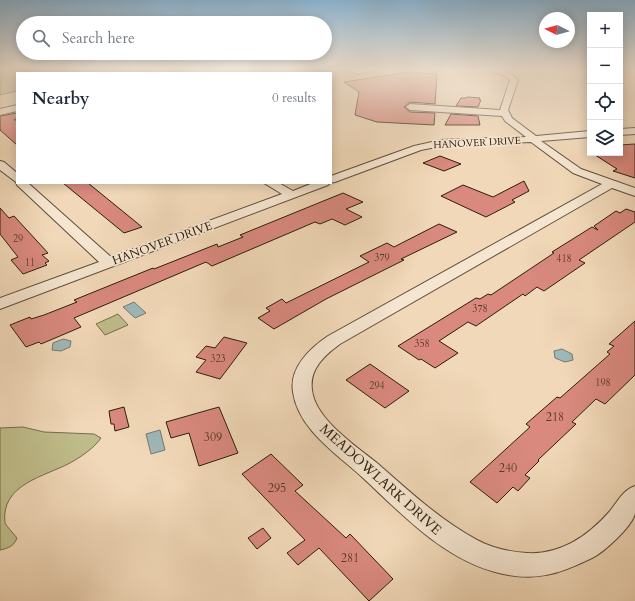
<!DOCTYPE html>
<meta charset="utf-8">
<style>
:root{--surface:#fff;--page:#f2f2f3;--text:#1f2937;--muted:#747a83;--line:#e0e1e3}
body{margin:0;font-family:Cardo,serif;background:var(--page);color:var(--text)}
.controls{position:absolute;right:12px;top:12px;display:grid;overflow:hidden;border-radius:0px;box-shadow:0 2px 10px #0003}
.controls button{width:36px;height:36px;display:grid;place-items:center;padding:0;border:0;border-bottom:1px solid var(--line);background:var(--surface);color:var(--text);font:20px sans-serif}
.compass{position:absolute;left:539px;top:12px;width:36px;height:36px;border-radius:50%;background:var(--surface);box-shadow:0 2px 10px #0003;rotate:276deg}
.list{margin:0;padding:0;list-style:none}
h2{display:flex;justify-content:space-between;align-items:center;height:52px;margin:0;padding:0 16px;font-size:17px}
h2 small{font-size:13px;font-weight:400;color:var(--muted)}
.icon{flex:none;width:22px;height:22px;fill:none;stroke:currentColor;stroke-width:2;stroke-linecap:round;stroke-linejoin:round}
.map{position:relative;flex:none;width:635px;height:601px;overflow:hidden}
.search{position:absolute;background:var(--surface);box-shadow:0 2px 10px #0003;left:16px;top:16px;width:316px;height:44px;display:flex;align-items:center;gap:10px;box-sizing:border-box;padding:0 14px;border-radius:22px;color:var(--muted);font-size:15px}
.panel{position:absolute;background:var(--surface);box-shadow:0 2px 10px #0003;left:16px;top:72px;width:316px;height:112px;border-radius:0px}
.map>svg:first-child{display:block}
.green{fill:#bfbd8b;stroke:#766d4c}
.water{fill:#9fb8b9;stroke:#717a74}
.building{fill:#d9897e;stroke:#2d1d0c}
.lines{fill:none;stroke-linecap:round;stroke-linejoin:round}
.street-casing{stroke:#5e4c37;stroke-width:2}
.street{fill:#f6e6d1;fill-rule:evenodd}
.labels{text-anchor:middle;stroke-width:3.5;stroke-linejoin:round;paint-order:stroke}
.far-street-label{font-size:10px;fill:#2d1d0c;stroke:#f6e6d1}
.number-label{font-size:10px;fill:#583828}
.street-label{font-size:12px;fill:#2d1d0c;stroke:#f6e6d1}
.near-number-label{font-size:12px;fill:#583828}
.near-street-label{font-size:14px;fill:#2d1d0c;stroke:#f6e6d1}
</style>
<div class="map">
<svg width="635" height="601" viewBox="0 0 635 601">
<rect width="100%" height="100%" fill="#f1d8b8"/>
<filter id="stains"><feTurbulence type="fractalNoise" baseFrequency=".005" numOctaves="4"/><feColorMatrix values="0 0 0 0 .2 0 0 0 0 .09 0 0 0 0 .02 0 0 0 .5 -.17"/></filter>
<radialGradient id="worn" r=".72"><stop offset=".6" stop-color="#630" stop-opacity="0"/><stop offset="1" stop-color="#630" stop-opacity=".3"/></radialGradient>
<path class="green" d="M0 70H187L165 73H17V91L0 95Z
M118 314 128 325 105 335 96 324Z
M23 427 44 432 94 434 101 438C94 448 81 457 70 463 46 476 0 484 5 523 8 528 13 533 17 538 14 546 9 548 0 550V428Z"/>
<path class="water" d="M134 302 146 313 135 318 123 307Z
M63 339 71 341 70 347 61 351 52 350 53 343Z
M562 349 572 354 573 360 565 362 555 358 554 351Z
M160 430 165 450 151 454 146 434Z"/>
<path class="building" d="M409 72 437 74 435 104 410 102 404 107 410 112 435 113 434 125 377 122 355 115 359 92 344 82Z
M467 97 480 98 479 100H481L478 107 456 106 461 98H466Z
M17 113V118L14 120H17V145L0 130V116Z
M451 114 478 116 480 125H445Z
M635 144V178L613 171 617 169 592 153H620V145Z
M440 156 461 164 444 171 423 163Z
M524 181 529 191 512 200 515 202 486 217 441 196 463 185 493 197Z
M63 183H88L142 227 124 233Z
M343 193 363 202 346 209 362 217 345 225 332 219 320 224 315 222 212 266 206 262 74 318 81 327 41 344 39 342 26 347 10 325 30 317 31 319 44 315 77 302 74 300 153 268 154 269 217 244 218 247 243 237 240 235Z
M0 208 9 218 14 216 48 253 42 255 49 261 45 263 47 265 23 274 11 260 18 257 0 234Z
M626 209 635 212V222L579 260 585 263 544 291 537 287 525 296 523 294 476 326 468 322 439 341 458 353 435 368 421 359 419 360 398 346 476 298 480 299 488 294 491 295 554 253 552 252 592 227 598 230 594 226 616 211 620 213Z
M439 224 457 232 401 259 404 260 326 299 274 329 258 318 270 311 266 308 282 299 286 303 369 262 360 256 387 243 394 247Z
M635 321V375L605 404 596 399 572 422 576 424 538 460 539 461 525 475 530 478 518 491 513 487 497 503 470 482 530 427 526 424 557 397 560 398 610 354 607 352 614 346 609 344Z
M224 337 247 343 220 379 196 372 206 360 196 357 206 346 215 348Z
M370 364 409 391 385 408 346 380Z
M124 407 129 427 115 431 114 424H111L109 411Z
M219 407 238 453 199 466 189 433 171 438 166 422Z
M271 454 303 485 295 491 346 538 350 534 393 579 369 601 319 548 298 565 287 553 305 540 242 474Z
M263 528 271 538 257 549 248 538Z"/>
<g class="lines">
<defs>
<path id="street" d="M345 70H373L359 74Z
M489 70C501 69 510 71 518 80L508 110 512 118 536 136 590 131V137L541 141 581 169 635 188V196L612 188 340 344C325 355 309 369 312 390 315 419 356 446 377 463 409 491 440 520 477 540 492 548 510 552 527 553 561 555 589 535 610 511 618 501 623 490 635 486 635 495 635 505 635 513 633 526 603 553 592 558 559 574 536 582 499 573 444 560 402 514 362 477 337 454 298 429 293 392 289 368 310 348 328 336L602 184 573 173 531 142 441 146 421 150 335 182 330 183 328 185 0 309V298L99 262 17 185 16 182 0 170V161L4 162 17 173V183H28L111 257 282 194 264 183H279L293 191 313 183H331V176L414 146 441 140 526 137 505 121 502 116 410 110 406 107 410 104 500 110 510 80 504 76Z
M17 105V111L0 115V109Z
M635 128V134L620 135V129Z"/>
</defs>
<use href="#street" class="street-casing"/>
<use href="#street" class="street"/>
</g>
<linearGradient id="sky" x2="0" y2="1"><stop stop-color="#8bb6d5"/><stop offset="0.45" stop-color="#f9eddf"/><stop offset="1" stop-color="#f9eddf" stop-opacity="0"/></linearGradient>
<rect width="635" height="154" fill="url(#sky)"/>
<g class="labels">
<g class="far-street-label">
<text transform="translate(477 142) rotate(-3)" y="4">HANOVER DRIVE</text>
</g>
<g class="number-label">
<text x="18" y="242">29</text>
<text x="382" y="261">379</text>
<text x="564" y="262">418</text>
<text x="30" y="266">11</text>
<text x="480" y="312">378</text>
<text x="422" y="347">358</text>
<text x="218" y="362">323</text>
<text x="603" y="386">198</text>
<text x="377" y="389">294</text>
</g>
<g class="street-label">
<text transform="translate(162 243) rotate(-20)" y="4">HANOVER DRIVE</text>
</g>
<g class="near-number-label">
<text x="555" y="421">218</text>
<text x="213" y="441">309</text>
<text x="508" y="472">240</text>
<text x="277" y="492">295</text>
<text x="350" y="562">281</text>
</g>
<g class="near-street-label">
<text transform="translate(381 479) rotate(42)" y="5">MEADOWLARK DRIVE</text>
</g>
</g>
<rect width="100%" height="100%" filter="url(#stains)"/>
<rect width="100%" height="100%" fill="url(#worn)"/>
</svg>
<div class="controls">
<button>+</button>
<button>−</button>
<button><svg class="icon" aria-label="locate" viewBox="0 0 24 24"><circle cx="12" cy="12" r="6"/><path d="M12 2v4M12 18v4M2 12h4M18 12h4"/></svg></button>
<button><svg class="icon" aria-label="layers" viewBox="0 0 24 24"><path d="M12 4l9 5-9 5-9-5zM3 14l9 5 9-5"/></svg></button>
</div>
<svg class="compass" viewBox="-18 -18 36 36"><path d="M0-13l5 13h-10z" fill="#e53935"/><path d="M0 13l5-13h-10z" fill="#747a83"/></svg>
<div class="search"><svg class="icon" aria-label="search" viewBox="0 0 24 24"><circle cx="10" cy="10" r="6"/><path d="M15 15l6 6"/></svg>Search here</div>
<section class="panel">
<h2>Nearby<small>0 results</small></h2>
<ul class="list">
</ul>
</section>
</div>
